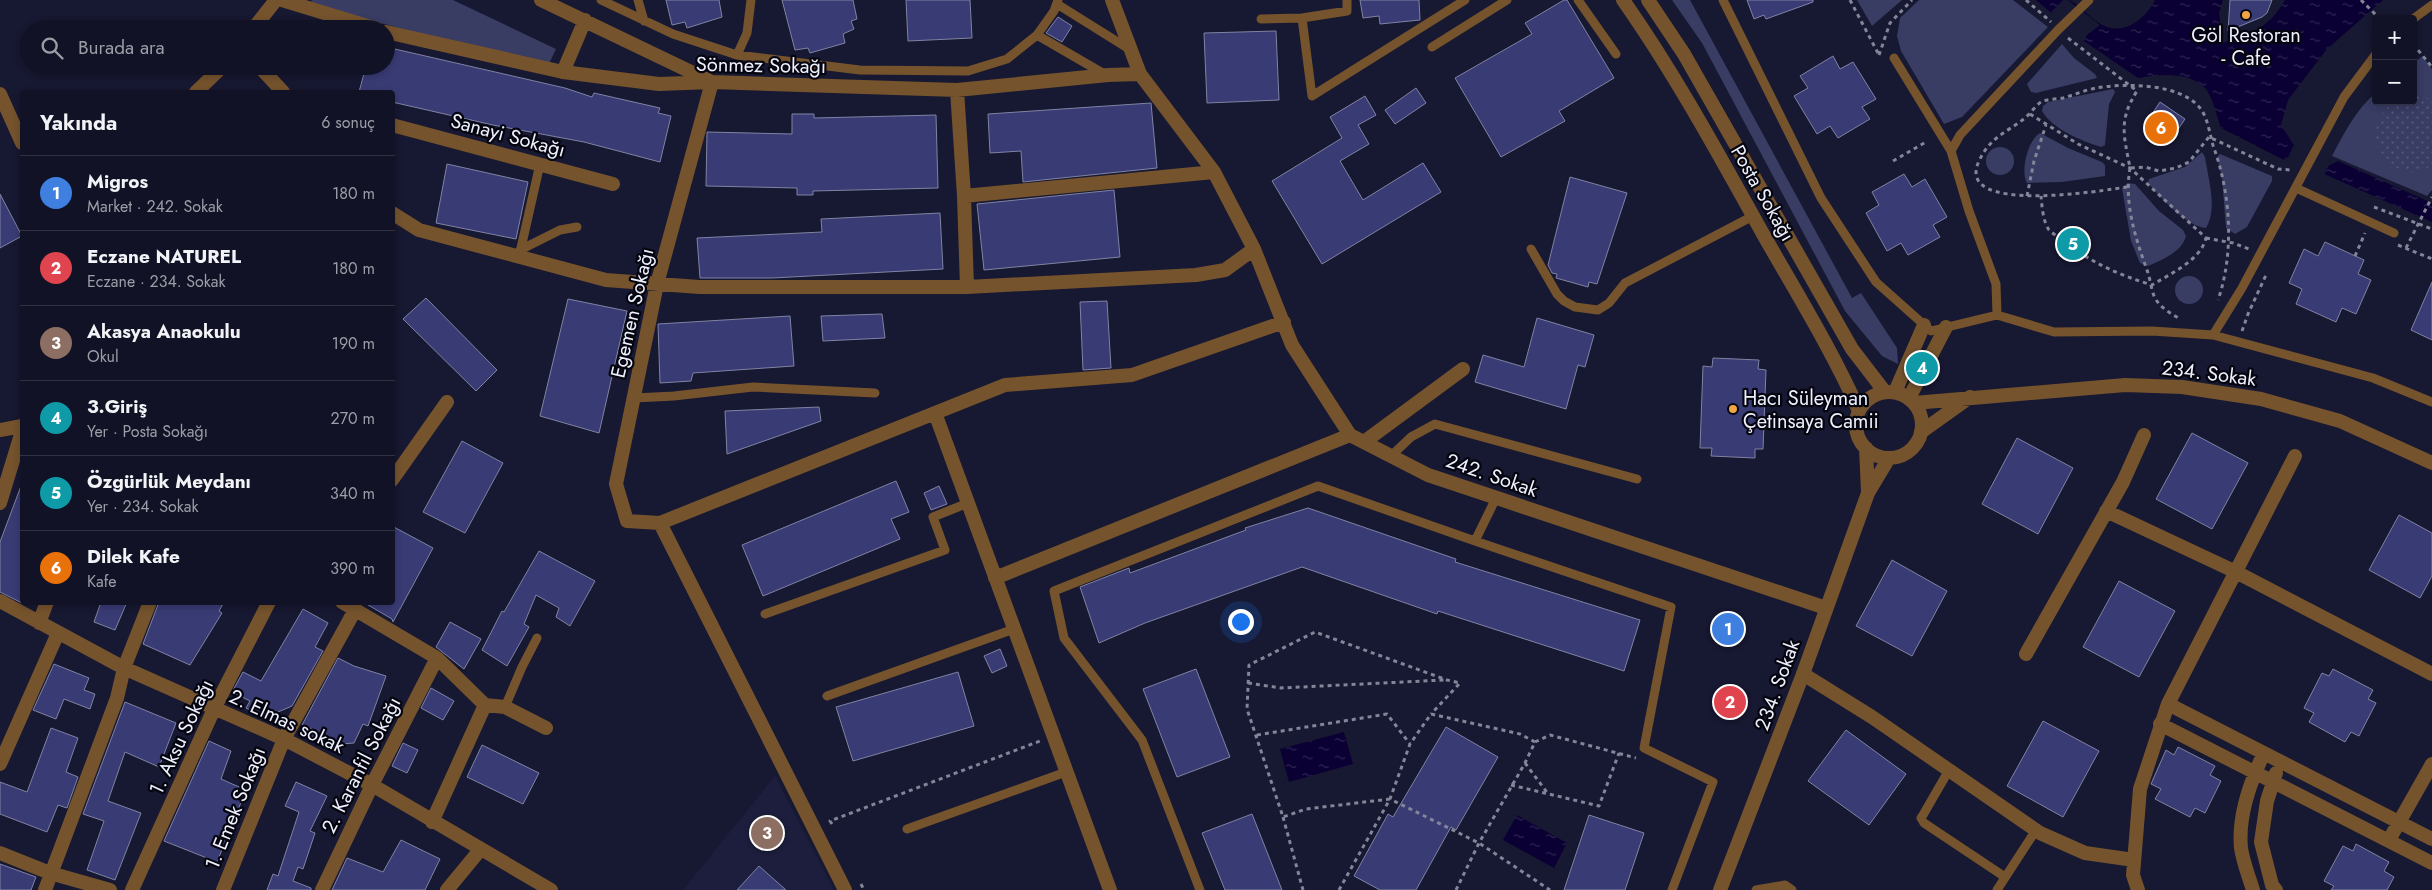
<!DOCTYPE html>
<html lang="tr">
<meta charset="utf-8">
<style>
:root{--surface:#111225;--page:#1a1b2d;--text:#f1f3f6;--muted:#9c9ea7;--line:#303242;--accent:#f3a443}
body{margin:0;font-family:Jost,sans-serif;background:var(--page);color:var(--text)}
.controls{position:absolute;right:15px;top:15px;display:grid;overflow:hidden;border-radius:5px;box-shadow:0 2px 8px #0003}
.controls button{width:45px;height:45px;display:grid;place-items:center;padding:0;border:0;border-bottom:1px solid var(--line);background:var(--surface);color:var(--text);font:25px sans-serif}
.you{position:absolute;left:1240px;top:621px;width:18px;height:18px;margin:-12px;border:4px solid #fff;border-radius:50%;background:#1a73e8;box-shadow:0 0 0 8px #1a73e833}
.badge{display:grid;place-items:center;width:32px;height:32px;border-radius:50%;background:var(--accent);color:#fff;font-size:16px;font-weight:700}
.pin{position:absolute;translate:-50% -50%;border:2px solid #fff;box-shadow:0 1px 5px #0006}
.list{margin:0;padding:0;list-style:none}
h2{display:flex;justify-content:space-between;align-items:center;height:65px;margin:0;padding:0 20px;font-size:21px}
h2 small{font-size:16px;font-weight:400;color:var(--muted)}
.list li{display:grid;grid-template-columns:32px 1fr auto;gap:15px;align-items:center;box-sizing:border-box;height:75px;padding:0 20px;border-top:1px solid var(--line)}
.list b{display:block;font-size:19px;white-space:nowrap}
.list p{margin:0;font-size:16px;white-space:nowrap;color:var(--muted)}
.list em{font-size:16px;font-style:normal;color:var(--muted)}
.icon{flex:none;width:28px;height:28px;fill:none;stroke:currentColor;stroke-width:2;stroke-linecap:round;stroke-linejoin:round}
.map{position:relative;flex:none;width:2432px;height:890px;overflow:hidden}
.search{position:absolute;background:var(--surface);box-shadow:0 2px 8px #0003;left:20px;top:20px;width:375px;height:55px;display:flex;align-items:center;gap:12px;box-sizing:border-box;padding:0 18px;border-radius:28px;color:var(--muted);font-size:19px}
.panel{position:absolute;background:var(--surface);box-shadow:0 2px 8px #0003;left:20px;top:90px;width:375px;height:515px;border-radius:5px}
.map>svg:first-child{display:block}
.built{fill:#1d1e3d}
.green{fill:#393c63}
.park{fill:url(#park-dots)}
.water{fill:url(#water-ripples)}
.pier{fill:#171831}
.building{fill:#393b74;stroke:#8083a3}
.lines{fill:none;stroke-linecap:round;stroke-linejoin:round}
.path{stroke:#838598;stroke-width:3;stroke-dasharray:4 4;stroke-linecap:butt}
.service{stroke:#75532d;stroke-width:9}
.minor{stroke:#75532d;stroke-width:14}
.tertiary{stroke:#75532d;stroke-width:14}
.poi-dot{fill:#f3a443;stroke:#05050f;stroke-width:2}
.labels{text-anchor:middle;stroke-width:4.5;stroke-linejoin:round;paint-order:stroke}
.poi-label{font-size:20px;fill:#eef0fe;stroke:#05050f}
.street-label{font-size:20px;fill:#eef0fe;stroke:#05050f}
</style>
<div class="map">
<svg width="2432" height="890" viewBox="0 0 2432 890">
<defs>
<pattern id="park-dots" width="8" height="8" patternUnits="userSpaceOnUse" patternTransform="scale(1.25)"><rect width="8" height="8" fill="#393c63"/><path d="M2 2h.1M6 6h.1" fill="none" stroke="#56587a" stroke-width="1.8" stroke-linecap="round"/></pattern>
<pattern id="water-ripples" width="26" height="14" patternUnits="userSpaceOnUse" patternTransform="scale(1.25)"><rect width="26" height="14" fill="#0a0033"/><path d="M2 4q2-2 4 0t4 0M15 11q2-2 4 0t4 0" fill="none" stroke="#2e2652"/></pattern>
</defs>
<rect width="100%" height="100%" fill="#171831"/>
<path class="built" d="M775 776 834 890H683Z"/>
<path class="green" d="M312 0H453L556 49 547 68 310 4Z
M1672 0H1690L1852 298 1861 293 1897 348 1898 364 1882 356 1845 311 1702 43Z
M1857 0H1902L1872 26Z
M1919 0H2013L2048 27 1962 117 1944 124 1901 51 1897 36 1900 18Z
M2062 44 2074 58 2095 74 2097 78 2036 93 2031 92 2027 84Z
M2423 56 2432 69V190L2427 196 2332 156C2344 133 2356 109 2376 93V101H2413V63Z
M2113 89 2115 92 2109 104 2105 145 2101 147C2082 141 2052 129 2042 111L2043 106 2048 102Z
M2040 133 2068 148 2102 162 2105 165V176L2062 182 2027 183C2020 171 2028 140 2040 133Z
M1986 161a14 14 0 1 1 28 0a14 14 0 1 1-28 0Z
M2202 152 2205 157C2208 178 2218 209 2206 228 2187 227 2160 197 2148 183L2149 179 2185 167Z
M2220 154 2272 176V181L2247 227 2235 234 2226 228 2222 178 2217 157Z
M2128 183 2135 184 2159 211 2183 230 2186 236C2182 252 2162 260 2148 266L2140 263 2131 241 2122 188Z
M2175 290a14 14 0 1 1 28 0a14 14 0 1 1-28 0Z"/>
<path class="park" d="M2413 95 2432 99V165C2399 190 2360 144 2383 113 2386 109 2389 104 2394 102 2399 100 2408 101 2413 101Z"/>
<path class="water" d="M2036 0C2046 0 2059 0 2068 0 2078 3 2089 17 2099 23 2121 38 2145 20 2155 0H2223L2219 13 2223 43C2253 32 2268 29 2285 0H2383L2327 49 2288 100 2281 125 2295 147 2330 165 2338 161 2432 203V222L2286 157 2284 160 2221 128C2217 117 2213 97 2205 88 2188 71 2159 74 2138 78L2084 41Z
M1344 732 1353 764 1289 782 1280 749Z
M1517 815 1567 843 1554 868 1503 840Z"/>
<path class="pier" d="M2063 0H2068L2100 25 2087 35 2084 41 2078 40 2053 19 2050 13Z
M2293 146 2331 162 2323 177 2287 160Z"/>
<path class="building" d="M666 0H719L722 17 687 28 685 22 672 25Z
M782 0H853L857 19 851 21 854 29 843 34 845 43 810 53 808 48 795 50Z
M906 0H970L972 38 908 41Z
M1360 0H1419L1420 20 1380 24 1379 16 1363 18Z
M1564 0H1567L1614 78 1559 111 1565 121 1501 157 1455 78 1532 34 1525 23Z
M1747 0H1813V2L1766 19 1764 15 1754 19Z
M2230 0H2272L2267 13 2262 17 2228 31Z
M1058 17 1072 26 1062 42 1046 33Z
M1276 31 1279 100 1207 103 1204 33Z
M386 47 565 88 592 97 594 93 660 108 658 113 671 116 660 162 584 142 493 125 392 102V92H359L366 66H386Z
M1833 56 1840 69 1853 62 1876 99 1862 107 1870 119 1838 138 1830 126 1817 134 1794 96 1808 88 1800 76Z
M1416 88 1426 103 1395 124 1385 110Z
M1365 96 1376 115 1358 125 1369 144 1340 161 1363 200 1423 163 1441 192 1322 264 1272 181 1342 138 1330 117Z
M2160 102 2185 119 2171 140 2146 123Z
M1151 103 1157 168 1023 182 1021 151 990 153 988 114Z
M792 114H814V118L936 115 938 188 813 191V195H797V188L706 186 707 132 792 134Z
M447 164 528 182 516 239 436 223Z
M1904 174 1912 187 1925 179 1947 217 1933 225 1940 237 1908 255 1901 243 1887 251 1866 213 1879 205 1872 192Z
M1570 177 1627 193 1597 284 1589 282 1588 287 1556 278 1557 274 1552 273 1548 265Z
M1114 190 1120 257 984 270 977 204Z
M0 194 22 236 0 248Z
M940 213 943 269 772 278H700L697 238 822 232 821 219Z
M2325 242 2364 260 2358 274 2371 280 2356 314 2342 308 2336 322 2296 304 2302 289 2289 283 2304 249 2318 256Z
M2432 282V340L2411 330Z
M426 298 497 370 476 391 403 319Z
M568 299 627 311 599 433 540 416Z
M1107 301 1111 368 1083 370 1080 302Z
M882 314 885 338 823 341 821 316Z
M790 316 794 366 693 373 691 381 660 383 658 324Z
M1537 318 1594 335 1585 367 1578 365 1566 409 1475 382 1483 355 1524 367Z
M1713 358 1759 360 1758 369 1766 370 1763 449H1755V458L1711 456 1712 448H1700L1703 366 1712 367Z
M819 407 821 421 727 454 725 411Z
M2192 433 2248 463 2212 529 2156 499Z
M2017 438 2073 468 2038 534 1982 504Z
M462 441 503 463 465 533 423 512Z
M896 481 909 512 891 519 900 539 763 596 742 545Z
M21 486H22V603L0 592V542Z
M939 486 947 504 931 510 924 493Z
M1308 508 1456 559 1455 562 1640 620 1624 671 1438 611 1437 614 1302 567 1145 623 1099 643 1080 587 1129 568 1130 573 1246 530 1245 528Z
M2399 515 2432 533V576L2420 598 2369 570Z
M392 526 433 548 393 622 392 619 363 602H392Z
M539 551 595 581 570 626 556 617 559 608 536 595 524 624 529 627 507 666 482 650 502 611 504 612Z
M1892 560 1947 591 1912 656 1856 626Z
M2119 581 2175 611 2139 677 2083 647Z
M101 602H127L115 630 94 622Z
M159 602H224L219 611 222 613 190 665 143 644Z
M303 609 328 623 315 647 323 651 292 706 264 718 246 708 250 701 232 692 243 672 261 681Z
M450 622 481 639 464 669 436 647Z
M1000 649 1007 666 992 673 984 656Z
M338 658 354 666 386 676 368 726 363 724 354 743 341 744 338 749 309 735 312 729 302 725Z
M54 664 89 678 84 690 95 694 90 709 64 699 56 719 33 710Z
M1196 669 1230 757 1177 777 1143 689Z
M2333 669 2373 690 2368 699 2376 703 2359 736 2351 732 2345 742 2309 722 2314 713 2304 708 2322 673 2329 676Z
M958 672 974 726 853 761 836 707Z
M431 688 454 701 443 720 421 708Z
M125 702 176 723 159 767 125 752 108 801 141 813 115 880 87 870 104 821 83 814Z
M2043 721 2099 751 2063 817 2007 786Z
M1446 727 1498 757 1456 830 1451 827 1416 890H1380L1354 876 1388 814 1393 817Z
M51 728 78 738 66 772 78 777 67 808 58 805 47 832 0 814V782L27 792Z
M1846 730 1906 774 1869 825 1808 781Z
M209 741 231 751 221 779 246 790 217 862 164 841Z
M403 743 418 750 407 773 392 766Z
M482 745 539 773 523 804 467 777Z
M2178 747 2215 766 2210 775 2221 781 2205 813 2195 808 2190 817 2155 799 2161 789 2151 784 2166 750 2174 755Z
M296 782 327 796 310 831 315 833 303 869 298 867 293 881 311 888V890H267L273 874 278 876 299 812 285 806Z
M1252 814 1282 890H1225L1202 833Z
M1589 815 1644 833 1625 890H1564Z
M401 840 440 859 425 890H332L347 858 383 872Z
M2356 844 2389 862 2384 871 2394 877 2387 890H2331L2334 886 2324 881 2343 846 2353 851Z
M0 864 36 877 31 890H0Z
M759 866 786 890H737Z"/>
<g class="lines">
<path class="path" d="M1850 0 1879 55
M2026 0 2051 22
M2361 0 2380 19
M2068 38 2137 91C2118 121 2124 135 2130 168L2145 167 2159 171 2176 168 2189 162 2209 137 2278 169 2291 170
M2413 44 2432 67
M1879 55 1890 23 1912 0
M2030 114 2078 144 2130 168 2206 238C2201 260 2170 274 2152 285 2119 275 2092 263 2065 242 2060 238 2053 234 2049 230 2043 221 2042 207 2041 196
M1893 161 1926 142
M2130 168C2124 203 2135 237 2147 270 2150 278 2151 288 2154 296 2159 307 2170 313 2180 319
M2127 187C2105 190 1953 216 1979 161 1990 137 2006 133 2025 118 2030 114 2036 105 2041 102 2047 99 2057 99 2063 98 2074 95 2085 90 2096 88 2125 83 2180 83 2200 108 2209 119 2210 139 2215 151 2231 197 2234 254 2218 300
M2027 196 2034 161 2046 125
M2374 207 2432 229
M2206 238 2233 243 2249 249
M2398 245 2432 259
M2406 248 2432 197
M2355 256 2365 233
M2242 331 2248 314 2266 275
M1248 683 1281 688 1444 680
M1257 735 1387 714 1410 744
M1535 742 1520 734 1431 714 1410 744 1390 799 1479 843 1550 890
M1525 763 1549 795
M1511 785 1599 806 1619 753
M1390 799 1306 809 1283 817 1247 709 1249 665 1315 632 1447 680 1460 683 1431 714
M1283 817 1303 890
M832 824 830 821 1040 741
M861 884 864 890
M1339 890 1390 799
M1456 890 1479 843 1525 763 1535 742 1550 735 1636 758"/>
<path class="service" d="M601 0 673 34 737 55 860 70 968 71 1007 59 1037 35 1054 11 1058 0
M638 0 644 21
M1347 0V11L1302 18 1312 96 1465 0
M1578 0 1616 54
M1723 0 1821 198 1876 282 1931 331 1997 315 2054 332 2152 331 2213 335 2373 378 2432 402
M1057 4 1129 49
M1261 19 1302 18
M2413 19 2432 5
M1037 35 1106 75
M1432 47 1507 0
M737 55 747 33 751 0
M1894 58 1951 151
M2296 188 2394 233
M521 248 540 164
M1531 249 1557 294 1564 301 1575 307 1598 310 1609 303 1625 283 1753 216
M520 250 560 230 577 227
M1997 315 1996 284 1969 211 1951 151 1960 135 2058 30 2089 0
M2213 335 2242 288 2344 97 2376 54
M634 398 674 396 753 387 875 393
M1391 456 1411 437 1435 424 1637 479
M1475 541 1671 607 1644 748 1713 782 1672 890
M765 614 945 550 933 517 968 503
M827 696 1014 629
M505 707 522 667 537 638
M1949 770 1923 815 1921 818 1924 823 2005 877
M907 829 1066 772
M1200 890 1142 740 1064 638 1054 591 1318 486 1475 541 1496 498
M1756 890 1785 885 1792 890
M1997 890 2036 830"/>
<path class="minor" d="M282 0 377 29
M541 0 712 82 657 284 616 484 627 521 660 523
M1112 0 1140 74 1214 172 1254 249 1292 345 1350 435 1428 475 1826 608
M253 29 276 0
M386 32 563 72 659 84 712 82 957 90 1108 75 1140 74
M259 66 283 92
M563 72 585 20
M957 90 964 196 967 287
M196 92 223 66
M0 94 22 143
M392 125 613 184
M964 196 1214 172
M392 213 419 230 606 280 699 287H967L1196 275 1225 270 1254 249
M1895 392 1924 325
M1909 398 1946 327
M1914 403 2125 385 2182 387 2261 399 2340 421 2432 463
M935 413 1110 890
M0 430 22 426
M1921 432 1970 397
M1364 442 1463 369
M392 480 447 402
M0 503 22 431
M2106 511 2234 571 2432 674
M995 578 1350 435
M0 601 124 668 284 739 372 785 551 890
M342 602 437 658 485 705 505 707 546 728
M39 623 47 602
M2026 654 2123 482 2144 435
M1803 674 1872 717 2040 833 2085 853 2134 860
M2168 704 2432 839
M2160 724 2432 863
M0 764 58 633
M432 822 485 705
M2389 840 2432 764
M0 853 50 873 110 890
M45 890 117 698 124 668 150 602
M132 890 214 709 269 602
M223 890 284 739 355 610
M322 890 372 785 437 658
M447 890 480 850
M845 890 660 523 1005 385 1132 375 1284 322
M2138 890 2133 875 2140 789 2168 704 2295 456
M2253 890C2249 877 2243 862 2241 848 2238 817 2251 780 2264 753
M2276 890 2272 885 2261 842 2267 801 2276 773"/>
<path class="tertiary" d="M1623 0C1675 74 1719 155 1763 234 1796 292 1832 350 1859 411
M1648 0 1684 54 1852 349 1885 392
M1856 425a33 33 0 1 1 66 0a33 33 0 1 1-66 0Z
M1866 448 1868 492
M1720 890 1803 674 1868 493 1889 458"/>
</g>
<g class="poi-dot">
<circle cx="2246" cy="15" r="5"/>
<circle cx="1733" cy="409" r="5"/>
</g>
<g class="labels">
<g class="poi-label">
<text x="2246" y="42">Göl Restoran<tspan x="2246" dy="23">- Cafe</tspan></text>
<text x="1743" y="405" text-anchor="start">Hacı Süleyman<tspan x="1743" dy="23">Çetinsaya Camii</tspan></text>
</g>
<g class="street-label">
<text transform="translate(761 65) rotate(1)" y="7">Sönmez Sokağı</text>
<text transform="translate(508 135) rotate(15)" y="7">Sanayi Sokağı</text>
<text transform="translate(1763 193) rotate(60)" y="7">Posta Sokağı</text>
<text transform="translate(632 313) rotate(-77)" y="7">Egemen Sokağı</text>
<text transform="translate(2209 373) rotate(7)" y="7">234. Sokak</text>
<text transform="translate(1492 475) rotate(19)" y="7">242. Sokak</text>
<text transform="translate(1777 685) rotate(-70)" y="7">234. Sokak</text>
<text transform="translate(287 721) rotate(25)" y="7">2. Elmas sokak</text>
<text transform="translate(181 737) rotate(-65)" y="7">1. Aksu Sokağı</text>
<text transform="translate(361 765) rotate(-63)" y="7">2. Karanfil Sokağı</text>
<text transform="translate(235 808) rotate(-68)" y="7">1. Emek Sokağı</text>
</g>
</g>
</svg>
<div class="controls">
<button>+</button>
<button>−</button>
</div>
<div class="you"></div>
<div class="pin badge" style="left:1728px;top:629px;background:#3f7fe0">1</div>
<div class="pin badge" style="left:1730px;top:702px;background:#e0444e">2</div>
<div class="pin badge" style="left:767px;top:833px;background:#8d6e63">3</div>
<div class="pin badge" style="left:1922px;top:368px;background:#0f9aa8">4</div>
<div class="pin badge" style="left:2073px;top:244px;background:#0f9aa8">5</div>
<div class="pin badge" style="left:2161px;top:128px;background:#e8710a">6</div>
<div class="search"><svg class="icon" aria-label="search" viewBox="0 0 24 24"><circle cx="10" cy="10" r="6"/><path d="M15 15l6 6"/></svg>Burada ara</div>
<section class="panel">
<h2>Yakında<small>6 sonuç</small></h2>
<ul class="list">
<li><span class="badge" style="background:#3f7fe0">1</span><div><b>Migros</b><p>Market · 242. Sokak</p></div><em>180 m</em></li>
<li><span class="badge" style="background:#e0444e">2</span><div><b>Eczane NATUREL</b><p>Eczane · 234. Sokak</p></div><em>180 m</em></li>
<li><span class="badge" style="background:#8d6e63">3</span><div><b>Akasya Anaokulu</b><p>Okul</p></div><em>190 m</em></li>
<li><span class="badge" style="background:#0f9aa8">4</span><div><b>3.Giriş</b><p>Yer · Posta Sokağı</p></div><em>270 m</em></li>
<li><span class="badge" style="background:#0f9aa8">5</span><div><b>Özgürlük Meydanı</b><p>Yer · 234. Sokak</p></div><em>340 m</em></li>
<li><span class="badge" style="background:#e8710a">6</span><div><b>Dilek Kafe</b><p>Kafe</p></div><em>390 m</em></li>
</ul>
</section>
</div>
